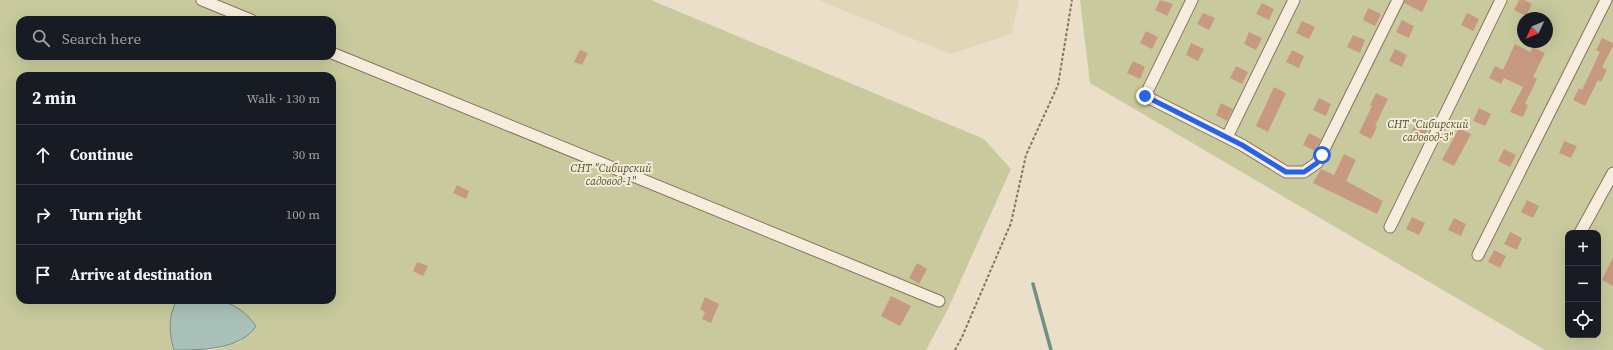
<!DOCTYPE html>
<meta charset="utf-8">
<style>
:root{--surface:#171b24;--page:#242831;--text:#f1f3f6;--muted:#9ea1a6;--line:#363941}
body{margin:0;font-family:"Source Serif 4",serif;background:var(--page);color:var(--text)}
.controls{position:absolute;right:12px;bottom:12px;display:grid;overflow:hidden;border-radius:8px;box-shadow:0 4px 16px #0002}
.controls button{width:36px;height:36px;display:grid;place-items:center;padding:0;border:0;border-bottom:1px solid var(--line);background:var(--surface);color:var(--text);font:20px sans-serif}
.compass{position:absolute;left:1517px;top:12px;width:36px;height:36px;border-radius:50%;background:var(--surface);box-shadow:0 4px 16px #0002;rotate:226deg}
.stop{position:absolute;width:12px;height:12px;margin:-9px;border:3px solid #2563eb;border-radius:50%;background:#fff}
.stop.end{background:#2563eb;border-color:#fff;box-shadow:0 1px 4px #0008}
.list{margin:0;padding:0;list-style:none}
h2{display:flex;justify-content:space-between;align-items:center;height:52px;margin:0;padding:0 16px;font-size:17px}
h2 small{font-size:13px;font-weight:400;color:var(--muted)}
.list li{display:grid;grid-template-columns:26px 1fr auto;gap:12px;align-items:center;box-sizing:border-box;height:60px;padding:0 16px;border-top:1px solid var(--line)}
.list b{display:block;font-size:15px;white-space:nowrap}
.list em{font-size:13px;font-style:normal;color:var(--muted)}
.icon{flex:none;width:22px;height:22px;fill:none;stroke:currentColor;stroke-width:2;stroke-linecap:round;stroke-linejoin:round}
.map{position:relative;flex:none;width:1613px;height:350px;overflow:hidden}
.search{position:absolute;background:var(--surface);box-shadow:0 4px 16px #0002;left:16px;top:16px;width:320px;height:44px;display:flex;align-items:center;gap:10px;box-sizing:border-box;padding:0 14px;border-radius:12px;color:var(--muted);font-size:15px}
.panel{position:absolute;background:var(--surface);box-shadow:0 4px 16px #0002;left:16px;top:72px;width:320px;height:232px;border-radius:12px}
.map>svg:first-child{display:block}
.farmland{fill:#e1d7b6}
.green{fill:#c8ca9d;fill-rule:evenodd}
.water{fill:#a9c1b8;stroke:#708f85}
.lines{fill:none;stroke-linecap:round;stroke-linejoin:round}
.stream{stroke:#708f85;stroke-width:3.5}
.building{fill:#c89981}
.minor-casing{stroke:#88715e;stroke-width:13}
.path{stroke:#88715e;stroke-width:2;stroke-dasharray:3 2;stroke-linecap:butt}
.minor{stroke:#f7eddc;stroke-width:11}
.route{stroke:#2563eb;stroke-width:5}
.labels{text-anchor:middle;stroke-width:4;stroke-linejoin:round;paint-order:stroke}
.park-label{font-size:11px;font-style:italic;fill:#4c5429;stroke:#f4ead8}
</style>
<div class="map">
<svg width="1613" height="350" viewBox="0 0 1613 350">
<rect width="100%" height="100%" fill="#ecdfc9"/>
<path class="farmland" d="M818 0H1019L1012 34 950 54Z"/>
<path class="green" d="M0 0H651L984 139 1011 169 947 311 926 350H214L240 342 256 326 243 312 221 300H332V76H20V300H177C168 316 169 333 174 350H0ZM20 20H332V56H20Z
M1080 0H1613V350H1545L1090 83ZM1523 18H1547V42H1523ZM1568 233H1598V335H1568Z"/>
<path class="water" d="M177 300C212 300 233 295 256 326 241 350 201 350 174 350 169 333 168 316 177 300Z"/>
<g class="lines">
<path class="stream" d="M1033 284 1051 350"/>
</g>
<path class="building" d="M1160 0 1173 4 1167 16 1155 10Z
M1405 0H1428L1422 12 1404 3Z
M1519 0H1524L1532 4 1526 16 1514 10Z
M1262 3 1274 9 1269 20 1256 14Z
M1368 8 1381 14 1375 26 1363 20Z
M1203 13 1215 18 1209 30 1197 24Z
M1467 13 1479 19 1473 31 1461 25Z
M1402 20 1414 26 1409 38 1396 32Z
M1302 21 1315 27 1309 39 1296 33Z
M1146 31 1158 37 1152 49 1140 43Z
M1249 32 1262 38 1256 50 1244 44Z
M1353 35 1365 40 1360 53 1347 47Z
M1602 38 1613 43V46L1602 67 1607 70 1601 82 1598 80 1585 106 1573 100 1579 88 1582 90 1600 52 1596 50Z
M1191 43 1204 49 1198 61 1186 55Z
M1515 44 1530 52 1533 47 1545 53 1533 77 1537 79 1525 104 1528 105 1523 117 1510 112 1523 87 1504 78 1501 84 1489 78 1495 66 1503 70Z
M1395 49 1407 55 1402 67 1389 61Z
M580 50 588 53 582 65 574 62Z
M1292 50 1304 56 1299 68 1286 62Z
M1133 61 1145 67 1140 79 1127 73Z
M1236 66 1248 72 1242 84 1230 78Z
M1274 87 1286 93 1268 132 1256 126Z
M1376 93 1388 99 1375 126 1377 127 1371 139 1359 133 1372 106 1370 105Z
M1319 98 1331 104 1326 116 1313 110Z
M1221 103 1233 109 1227 121 1216 115Z
M1479 108 1491 114 1485 126 1473 121Z
M1416 123 1428 129 1422 141 1410 135Z
M1459 128 1471 134 1454 166 1442 160Z
M1309 133 1321 139 1315 151 1303 145Z
M1564 141 1577 146 1571 158 1559 153Z
M1504 149 1516 155 1510 167 1498 161Z
M1344 154 1356 160 1346 181 1383 201 1377 214 1313 183 1321 169 1334 175Z
M457 185 469 191 466 199 453 193Z
M1527 200 1539 206 1533 218 1521 212Z
M1412 217 1425 223 1419 235 1406 229Z
M1454 218 1466 224 1461 236 1448 230Z
M1510 232 1522 238 1517 250 1504 244Z
M1494 250 1506 256 1500 268 1488 262Z
M1613 257V286L1602 280Z
M417 262 428 266 423 276 413 271Z
M917 263 927 269 919 284 909 278Z
M891 296 911 306 900 326 881 316Z
M705 297 719 304 711 323 702 319 705 312 700 309Z"/>
<g class="lines">
<defs>
<path id="minor" d="M202 0 251 20
M1192 0 1145 96 1242 145 1286 172H1304L1317 163 1321 155 1398 0
M332 53 939 301
M1227 137 1294 0
M1390 227 1501 0
M1580 233 1613 173
M1478 255 1606 0"/>
</defs>
<use href="#minor" class="minor-casing"/>
<path class="path" d="M955 350 962 337 1011 223 1026 155 1058 85 1072 0"/>
<use href="#minor" class="minor"/>
</g>
<g class="lines">
<path class="route" d="M1145 96 1242 145 1286 172H1304L1317 163 1322 155"/>
</g>
<g class="labels">
<g class="park-label">
<text x="1428" y="128">СНТ "Сибирский<tspan x="1428" dy="13">садовод-3"</tspan></text>
<text x="611" y="172">СНТ "Сибирский<tspan x="611" dy="13">садовод-1"</tspan></text>
</g>
</g>
</svg>
<div class="controls">
<button>+</button>
<button>−</button>
<button><svg class="icon" aria-label="locate" viewBox="0 0 24 24"><circle cx="12" cy="12" r="6"/><path d="M12 2v4M12 18v4M2 12h4M18 12h4"/></svg></button>
</div>
<svg class="compass" viewBox="-18 -18 36 36"><path d="M0-13l5 13h-10z" fill="#e53935"/><path d="M0 13l5-13h-10z" fill="#9ea1a6"/></svg>
<div class="stop" style="left:1322px;top:155px"></div>
<div class="stop end" style="left:1145px;top:96px"></div>
<div class="search"><svg class="icon" aria-label="search" viewBox="0 0 24 24"><circle cx="10" cy="10" r="6"/><path d="M15 15l6 6"/></svg>Search here</div>
<section class="panel">
<h2>2 min<small>Walk · 130 m</small></h2>
<ul class="list">
<li><svg class="icon" aria-label="ahead" viewBox="0 0 24 24"><path d="M12 20V5M6 11l6-6 6 6"/></svg><div><b>Continue</b></div><em>30 m</em></li>
<li><svg class="icon" aria-label="right" viewBox="0 0 24 24"><path d="M7 20v-9h11M14 6l5 5-5 5"/></svg><div><b>Turn right</b></div><em>100 m</em></li>
<li><svg class="icon" aria-label="arrive" viewBox="0 0 24 24"><path d="M6 21V4h12l-3 4 3 4H6"/></svg><div><b>Arrive at destination</b></div></li>
</ul>
</section>
</div>
